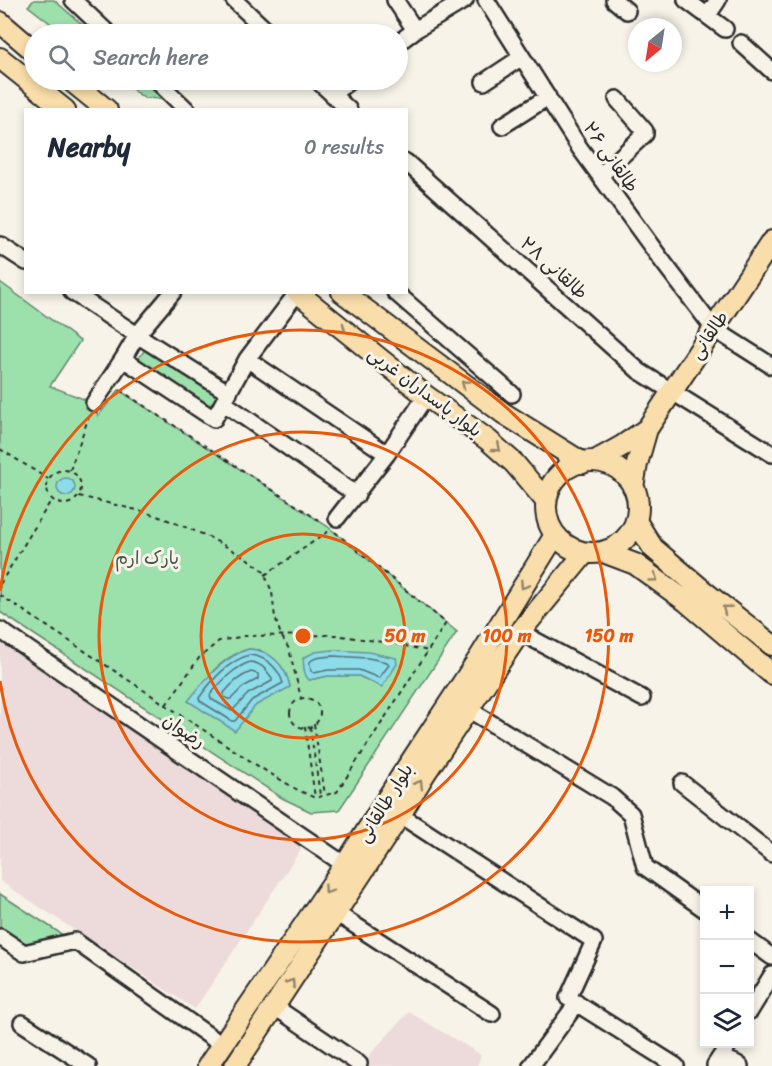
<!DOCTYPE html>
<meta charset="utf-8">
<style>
:root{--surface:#fff;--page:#f6f6f7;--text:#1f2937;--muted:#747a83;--line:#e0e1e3}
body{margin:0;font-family:Sriracha,"Playpen Sans Arabic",sans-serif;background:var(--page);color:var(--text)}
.controls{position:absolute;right:18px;bottom:18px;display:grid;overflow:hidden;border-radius:0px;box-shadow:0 3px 9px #0003}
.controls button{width:54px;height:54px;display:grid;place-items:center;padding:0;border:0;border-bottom:2px solid var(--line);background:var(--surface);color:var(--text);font:30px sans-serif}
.compass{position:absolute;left:628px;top:18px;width:54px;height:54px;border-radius:50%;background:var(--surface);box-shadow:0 3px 9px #0003;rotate:210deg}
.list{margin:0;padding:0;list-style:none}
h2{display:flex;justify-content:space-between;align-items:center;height:78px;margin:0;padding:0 24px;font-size:26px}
h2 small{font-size:20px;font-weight:400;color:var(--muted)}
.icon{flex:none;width:33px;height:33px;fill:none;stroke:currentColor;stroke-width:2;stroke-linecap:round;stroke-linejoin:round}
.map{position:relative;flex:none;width:772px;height:1066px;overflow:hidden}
.search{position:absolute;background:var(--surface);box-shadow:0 3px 9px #0003;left:24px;top:24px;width:384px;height:66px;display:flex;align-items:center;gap:15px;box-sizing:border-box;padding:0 21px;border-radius:33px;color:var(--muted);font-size:22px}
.panel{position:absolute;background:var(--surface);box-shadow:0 3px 9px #0003;left:24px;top:108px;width:384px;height:186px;border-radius:0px}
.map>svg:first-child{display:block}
.built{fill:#eddada}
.green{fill:#9ce0ac;stroke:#64866c;stroke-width:1.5;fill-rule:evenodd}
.water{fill:#8cdce9;stroke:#65959d;stroke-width:1.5}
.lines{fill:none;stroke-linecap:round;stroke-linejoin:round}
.shore{stroke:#527277;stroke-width:1.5}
.minor-casing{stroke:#2b2b2b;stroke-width:20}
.major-casing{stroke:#2b2b2b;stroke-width:24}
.path{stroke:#2b2b2b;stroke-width:2;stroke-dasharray:4.5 4.5;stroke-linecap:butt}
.minor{stroke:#f7f3e8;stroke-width:15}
.major{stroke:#f9deab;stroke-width:20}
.oneway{stroke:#92846b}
.ring{fill:none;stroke:#e8590c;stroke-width:3}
.labels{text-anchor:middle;stroke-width:6;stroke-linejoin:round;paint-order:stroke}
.street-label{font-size:18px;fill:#2b2b2b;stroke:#f7f3e8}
.park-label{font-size:18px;fill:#47584b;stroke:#f7f3e8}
.centre{fill:#e8590c;stroke:#f7f3e8;stroke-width:3}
.ring-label{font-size:18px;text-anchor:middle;font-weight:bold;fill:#e8590c;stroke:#f7f3e8;stroke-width:6;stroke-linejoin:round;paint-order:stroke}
</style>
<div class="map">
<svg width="772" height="1066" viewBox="0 0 772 1066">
<rect width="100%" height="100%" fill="#f7f3e8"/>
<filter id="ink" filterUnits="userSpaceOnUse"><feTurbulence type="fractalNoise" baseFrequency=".0167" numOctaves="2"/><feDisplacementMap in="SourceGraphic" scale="12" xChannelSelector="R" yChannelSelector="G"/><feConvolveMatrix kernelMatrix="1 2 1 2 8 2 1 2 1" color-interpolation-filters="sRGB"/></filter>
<g filter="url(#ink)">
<path class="built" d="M0 638 307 840 195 1009 0 881Z
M409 1012 481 1055 477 1066H363L372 1052Z"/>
<path class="green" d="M34 0H54L93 34H64L28 6Z
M120 80H144L165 99 144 98Z
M0 282 80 341 50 386 94 403 98 416 119 390 327 526 457 632 339 810 311 812 282 798 0 612ZM249 649 260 650 281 667 285 672 290 686 256 705 247 714 213 671C224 661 234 653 249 649ZM396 659 382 687 359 676H328L309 680Z
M149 344 220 393 207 411 135 363Z
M0 894 66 937 24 946 0 931Z"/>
<path class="water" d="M57 487a9 9 0 1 1 18 0a9 9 0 1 1-18 0Z
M249 649C270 650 286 665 290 687L256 705 235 731 188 701C206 679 221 658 249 649Z
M333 650 368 652 396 658 397 664 382 687 359 676H328L309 680C303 674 304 666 303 658L315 652Z"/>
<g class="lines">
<path class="shore" d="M249 655C265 656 278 667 283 683L252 700 235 721H232L200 701 199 698C212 680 227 662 249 655Z
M333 656 368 658 387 662 389 665 379 678 359 670H328L314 673 311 671C311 670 309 663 310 662 313 656 328 657 333 656Z
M250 662C262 663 266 670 272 678V681L248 694 232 711 211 699 210 695C222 681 233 668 250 662Z
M251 672 258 674V679L243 687 231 699H228L224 697V693C231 684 240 676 251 672Z"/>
<defs>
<path id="minor" d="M73 0 109 34
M234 0 270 34
M395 0 415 30
M486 0 579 147 660 258 714 329 772 366
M614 0 627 11
M686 0 725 29
M708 15 718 0
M398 43 415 30 465 0
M741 43 772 71
M156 80 187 110
M317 80 332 94
M484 82 522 57
M349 110 332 94 351 80
M502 126 548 97
M406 162 639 371 772 454
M600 176 645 134V131L617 99
M0 245 26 262
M72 292 137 335 229 393
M395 292 512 394
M123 359 214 419 247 359 297 293
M247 359 387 454
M94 403 123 359 137 335 173 292
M224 403 357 495
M337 518 387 454 426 396
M0 630 345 865
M520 632 642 698
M468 709 612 797 631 814 645 867 704 909
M682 783 772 854
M400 815 594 941 568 998 676 1066
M336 913 492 1014
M0 937 24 953 75 941 222 1045
M750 941 772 957
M275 1007 359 1064
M750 1011 772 975
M22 1023 88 1066
M715 1065 729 1044
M531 1066 577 1003
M715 1066C724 1060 731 1059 740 1066"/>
<path id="major" d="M0 22 34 51
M0 58 65 110
M70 80 107 110
M297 292 426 396 488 440 514 463 546 501
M342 292 503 413 583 463
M647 429 772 241
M546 507a46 46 0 1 1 92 0a46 46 0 1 1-92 0Z
M595 461 622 446 647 429 637 464 633 487
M636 521 653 548 706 593 772 645
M603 552 635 564 687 602 772 674
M208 1066 345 865 402 775 481 655 555 535
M235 1066 400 815 424 775 520 632 585 553"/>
</defs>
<use href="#minor" class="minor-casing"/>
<use href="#major" class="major-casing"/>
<path class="path" d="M120 390 323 523
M0 449 48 479
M47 487a17 17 0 1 1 34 0a17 17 0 1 1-34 0Z
M70 470 89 416
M79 496 145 512 168 520 207 536 245 557 263 570 272 592 275 618 281 635 289 649 301 698
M265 575 329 531
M0 584 52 499
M0 595 261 768 296 789 315 798 337 792 446 623 335 532
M290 713a15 15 0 1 1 30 0a15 15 0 1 1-30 0Z
M166 705 199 658 219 641 245 636 335 635 396 644 428 651
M314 724 325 795
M305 727 315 798
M310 727 320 795"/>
<use href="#minor" class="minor"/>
<use href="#major" class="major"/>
</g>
<defs><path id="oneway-chevron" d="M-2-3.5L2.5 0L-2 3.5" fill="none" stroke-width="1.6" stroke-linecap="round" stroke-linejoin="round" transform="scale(1.5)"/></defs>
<g class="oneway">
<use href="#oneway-chevron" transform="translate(342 329) rotate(38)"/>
<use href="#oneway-chevron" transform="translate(465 384) rotate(-143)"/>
<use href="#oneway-chevron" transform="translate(497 448) rotate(41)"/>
<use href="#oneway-chevron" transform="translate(654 578) rotate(36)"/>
<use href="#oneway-chevron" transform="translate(524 585) rotate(123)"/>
<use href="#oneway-chevron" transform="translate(726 609) rotate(-142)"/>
<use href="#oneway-chevron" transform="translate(419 784) rotate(-59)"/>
<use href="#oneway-chevron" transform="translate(328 890) rotate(124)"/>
<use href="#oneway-chevron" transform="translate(291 983) rotate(-57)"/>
</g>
</g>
<g class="ring">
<circle cx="303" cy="636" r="102"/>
<circle cx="303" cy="636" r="204"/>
<path d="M0 591A306 306 0 1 1 0 681"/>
</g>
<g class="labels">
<g class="street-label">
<text transform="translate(611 157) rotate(55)" y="6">طالقانی ۲۶</text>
<text transform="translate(554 268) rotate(42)" y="6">طالقانی ۲۸</text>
<text transform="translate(709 335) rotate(-56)" y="6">طالقانی</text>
<text transform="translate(425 392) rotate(37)" y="6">بلوار پاسداران غربی</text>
<text transform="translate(184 731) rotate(34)" y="6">رضوان</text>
<text transform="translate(385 803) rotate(-58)" y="6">بلوار طالقانی</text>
</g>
<g class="park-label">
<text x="147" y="564">پارک ارم</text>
</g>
</g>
<circle cx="303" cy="636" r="9" class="centre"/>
<g class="ring-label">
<text x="405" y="642">50 m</text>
<text x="507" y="642">100 m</text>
<text x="609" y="642">150 m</text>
</g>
</svg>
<div class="controls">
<button>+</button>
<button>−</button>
<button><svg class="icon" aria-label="layers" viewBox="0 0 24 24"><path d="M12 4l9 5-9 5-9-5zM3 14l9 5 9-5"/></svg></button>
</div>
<svg class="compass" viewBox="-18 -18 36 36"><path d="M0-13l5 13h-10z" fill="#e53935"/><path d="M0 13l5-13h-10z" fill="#747a83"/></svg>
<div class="search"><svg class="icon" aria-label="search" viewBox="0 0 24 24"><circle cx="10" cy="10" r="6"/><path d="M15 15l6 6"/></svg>Search here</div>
<section class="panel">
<h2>Nearby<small>0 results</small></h2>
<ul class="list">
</ul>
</section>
</div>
